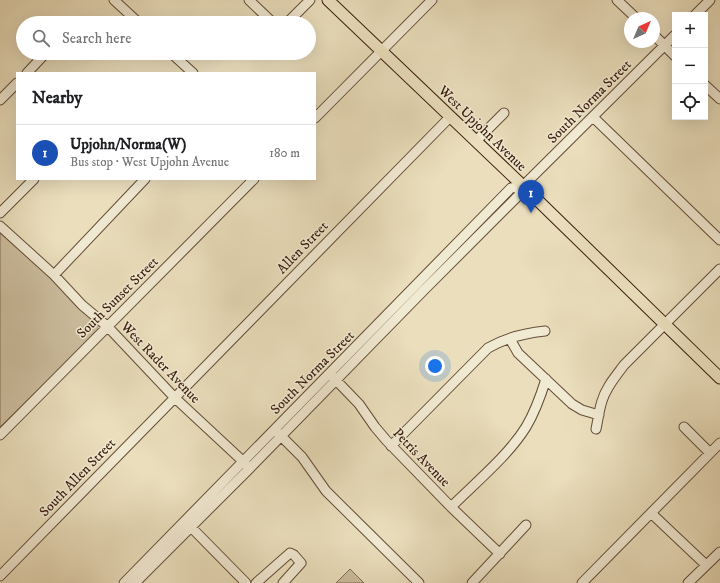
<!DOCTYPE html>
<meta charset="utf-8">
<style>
:root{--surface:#fff;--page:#f6f6f6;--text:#202124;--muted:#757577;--line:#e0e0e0;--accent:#2563eb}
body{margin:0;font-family:"IM FELL DW Pica",serif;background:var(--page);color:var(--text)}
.controls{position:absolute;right:12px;top:12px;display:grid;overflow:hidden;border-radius:0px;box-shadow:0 4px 16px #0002}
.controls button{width:36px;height:36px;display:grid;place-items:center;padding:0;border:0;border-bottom:1px solid var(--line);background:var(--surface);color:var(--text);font:20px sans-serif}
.compass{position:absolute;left:624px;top:12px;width:36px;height:36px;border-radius:50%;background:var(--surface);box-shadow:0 4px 16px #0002;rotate:44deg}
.you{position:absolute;left:435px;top:366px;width:14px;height:14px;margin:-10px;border:3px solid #fff;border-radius:50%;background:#1a73e8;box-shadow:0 0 0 6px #1a73e833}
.badge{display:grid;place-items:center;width:26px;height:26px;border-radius:50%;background:var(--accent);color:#fff;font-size:13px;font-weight:700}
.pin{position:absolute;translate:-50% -33px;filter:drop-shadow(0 1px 2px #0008)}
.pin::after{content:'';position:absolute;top:21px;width:14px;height:12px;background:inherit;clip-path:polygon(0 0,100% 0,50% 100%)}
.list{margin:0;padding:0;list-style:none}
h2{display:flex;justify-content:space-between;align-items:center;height:52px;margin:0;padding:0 16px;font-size:17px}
h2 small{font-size:13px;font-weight:400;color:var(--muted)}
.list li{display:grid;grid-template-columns:26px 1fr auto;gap:12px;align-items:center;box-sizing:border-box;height:56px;padding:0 16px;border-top:1px solid var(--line)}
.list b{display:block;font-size:15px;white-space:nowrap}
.list p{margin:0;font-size:13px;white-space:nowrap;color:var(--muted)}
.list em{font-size:13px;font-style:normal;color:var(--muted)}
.icon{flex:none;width:22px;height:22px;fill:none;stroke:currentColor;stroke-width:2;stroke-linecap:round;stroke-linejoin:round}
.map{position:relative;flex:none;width:720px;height:583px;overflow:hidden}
.search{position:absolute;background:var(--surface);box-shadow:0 4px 16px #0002;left:16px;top:16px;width:300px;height:44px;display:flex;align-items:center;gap:10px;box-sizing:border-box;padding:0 14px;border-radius:22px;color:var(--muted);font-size:15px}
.panel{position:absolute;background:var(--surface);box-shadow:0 4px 16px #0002;left:16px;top:72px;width:300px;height:108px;border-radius:0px}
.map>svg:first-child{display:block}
.green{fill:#ccbd9e;stroke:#826c55}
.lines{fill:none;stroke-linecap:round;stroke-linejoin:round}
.minor-casing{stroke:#644c38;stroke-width:11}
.major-casing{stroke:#381b0c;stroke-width:13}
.minor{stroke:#f1ead3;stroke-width:9}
.major{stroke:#eadebc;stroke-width:11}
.labels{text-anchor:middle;stroke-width:3;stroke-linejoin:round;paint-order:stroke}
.street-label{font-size:14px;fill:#381b0c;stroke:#f1ead3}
</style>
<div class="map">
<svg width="720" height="583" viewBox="0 0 720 583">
<rect width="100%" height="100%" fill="#eadebc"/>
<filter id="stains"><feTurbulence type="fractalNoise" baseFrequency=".005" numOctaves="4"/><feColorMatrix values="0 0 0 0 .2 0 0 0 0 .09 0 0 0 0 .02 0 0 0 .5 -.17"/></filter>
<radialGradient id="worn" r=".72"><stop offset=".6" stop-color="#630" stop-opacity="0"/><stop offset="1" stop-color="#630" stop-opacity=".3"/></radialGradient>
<path class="green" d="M0 230 102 327 0 427Z
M350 569 364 583H336Z"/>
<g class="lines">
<defs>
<path id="minor" d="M114 0 139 23
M249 0 273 23
M617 0 636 18
M695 15 710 0
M287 23 310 0
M654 35 675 56
M171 53 193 73
M27 73 43 56
M705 85 720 99
M0 100 17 83
M593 117 720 240
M315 118 432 0
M476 141 504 113
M0 213 34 179
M0 226 54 275 82 305 108 327 175 398 247 465
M54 275 145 179
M510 339 518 353 572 404 582 410 599 415
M332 376 359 404 375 427 386 440 451 507 500 554
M684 427 710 453
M596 429C598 420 599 410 602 401 606 387 616 376 624 365L720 269
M277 432 302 457 326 491 419 583
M0 435 254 179
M391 446 488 348C505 338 526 333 545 331
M451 507C475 483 508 456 526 427 535 412 541 395 546 379
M651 513 706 565
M186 522 246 583
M0 576 450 117
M124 583 511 188 523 186
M135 583 249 469 424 290 518 196 523 186 675 35
M256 583 290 553 294 555 301 563 283 583
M472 583 526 525
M582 583 720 443
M688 583 720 552"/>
<path id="major" d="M328 0 523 186 720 378"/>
</defs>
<use href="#minor" class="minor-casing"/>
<use href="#major" class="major-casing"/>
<use href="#minor" class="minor"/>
<use href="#major" class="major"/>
</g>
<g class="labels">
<g class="street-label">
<text transform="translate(589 101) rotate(-45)" y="5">South Norma Street</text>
<text transform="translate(483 128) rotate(44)" y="5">West Upjohn Avenue</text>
<text transform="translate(302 247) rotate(-46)" y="5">Allen Street</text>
<text transform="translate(117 297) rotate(-45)" y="5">South Sunset Street</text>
<text transform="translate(161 362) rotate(46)" y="5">West Rader Avenue</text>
<text transform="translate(312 372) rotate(-45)" y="5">South Norma Street</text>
<text transform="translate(422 457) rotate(46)" y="5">Petris Avenue</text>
<text transform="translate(77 477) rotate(-46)" y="5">South Allen Street</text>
</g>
</g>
<rect width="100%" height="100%" filter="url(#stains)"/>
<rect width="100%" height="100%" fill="url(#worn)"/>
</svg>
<div class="controls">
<button>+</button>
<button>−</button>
<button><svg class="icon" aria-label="locate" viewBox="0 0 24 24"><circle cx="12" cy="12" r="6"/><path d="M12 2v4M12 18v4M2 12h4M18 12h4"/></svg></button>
</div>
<svg class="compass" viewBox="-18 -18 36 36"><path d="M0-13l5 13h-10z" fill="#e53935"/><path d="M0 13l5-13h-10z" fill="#757577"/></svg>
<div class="you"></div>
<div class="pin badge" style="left:531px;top:213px;background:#1a4fb4">1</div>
<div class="search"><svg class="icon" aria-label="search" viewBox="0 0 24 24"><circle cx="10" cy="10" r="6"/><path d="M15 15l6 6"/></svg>Search here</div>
<section class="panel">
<h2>Nearby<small></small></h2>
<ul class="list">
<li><span class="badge" style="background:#1a4fb4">1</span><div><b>Upjohn/Norma(W)</b><p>Bus stop · West Upjohn Avenue</p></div><em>180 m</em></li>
</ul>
</section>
</div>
